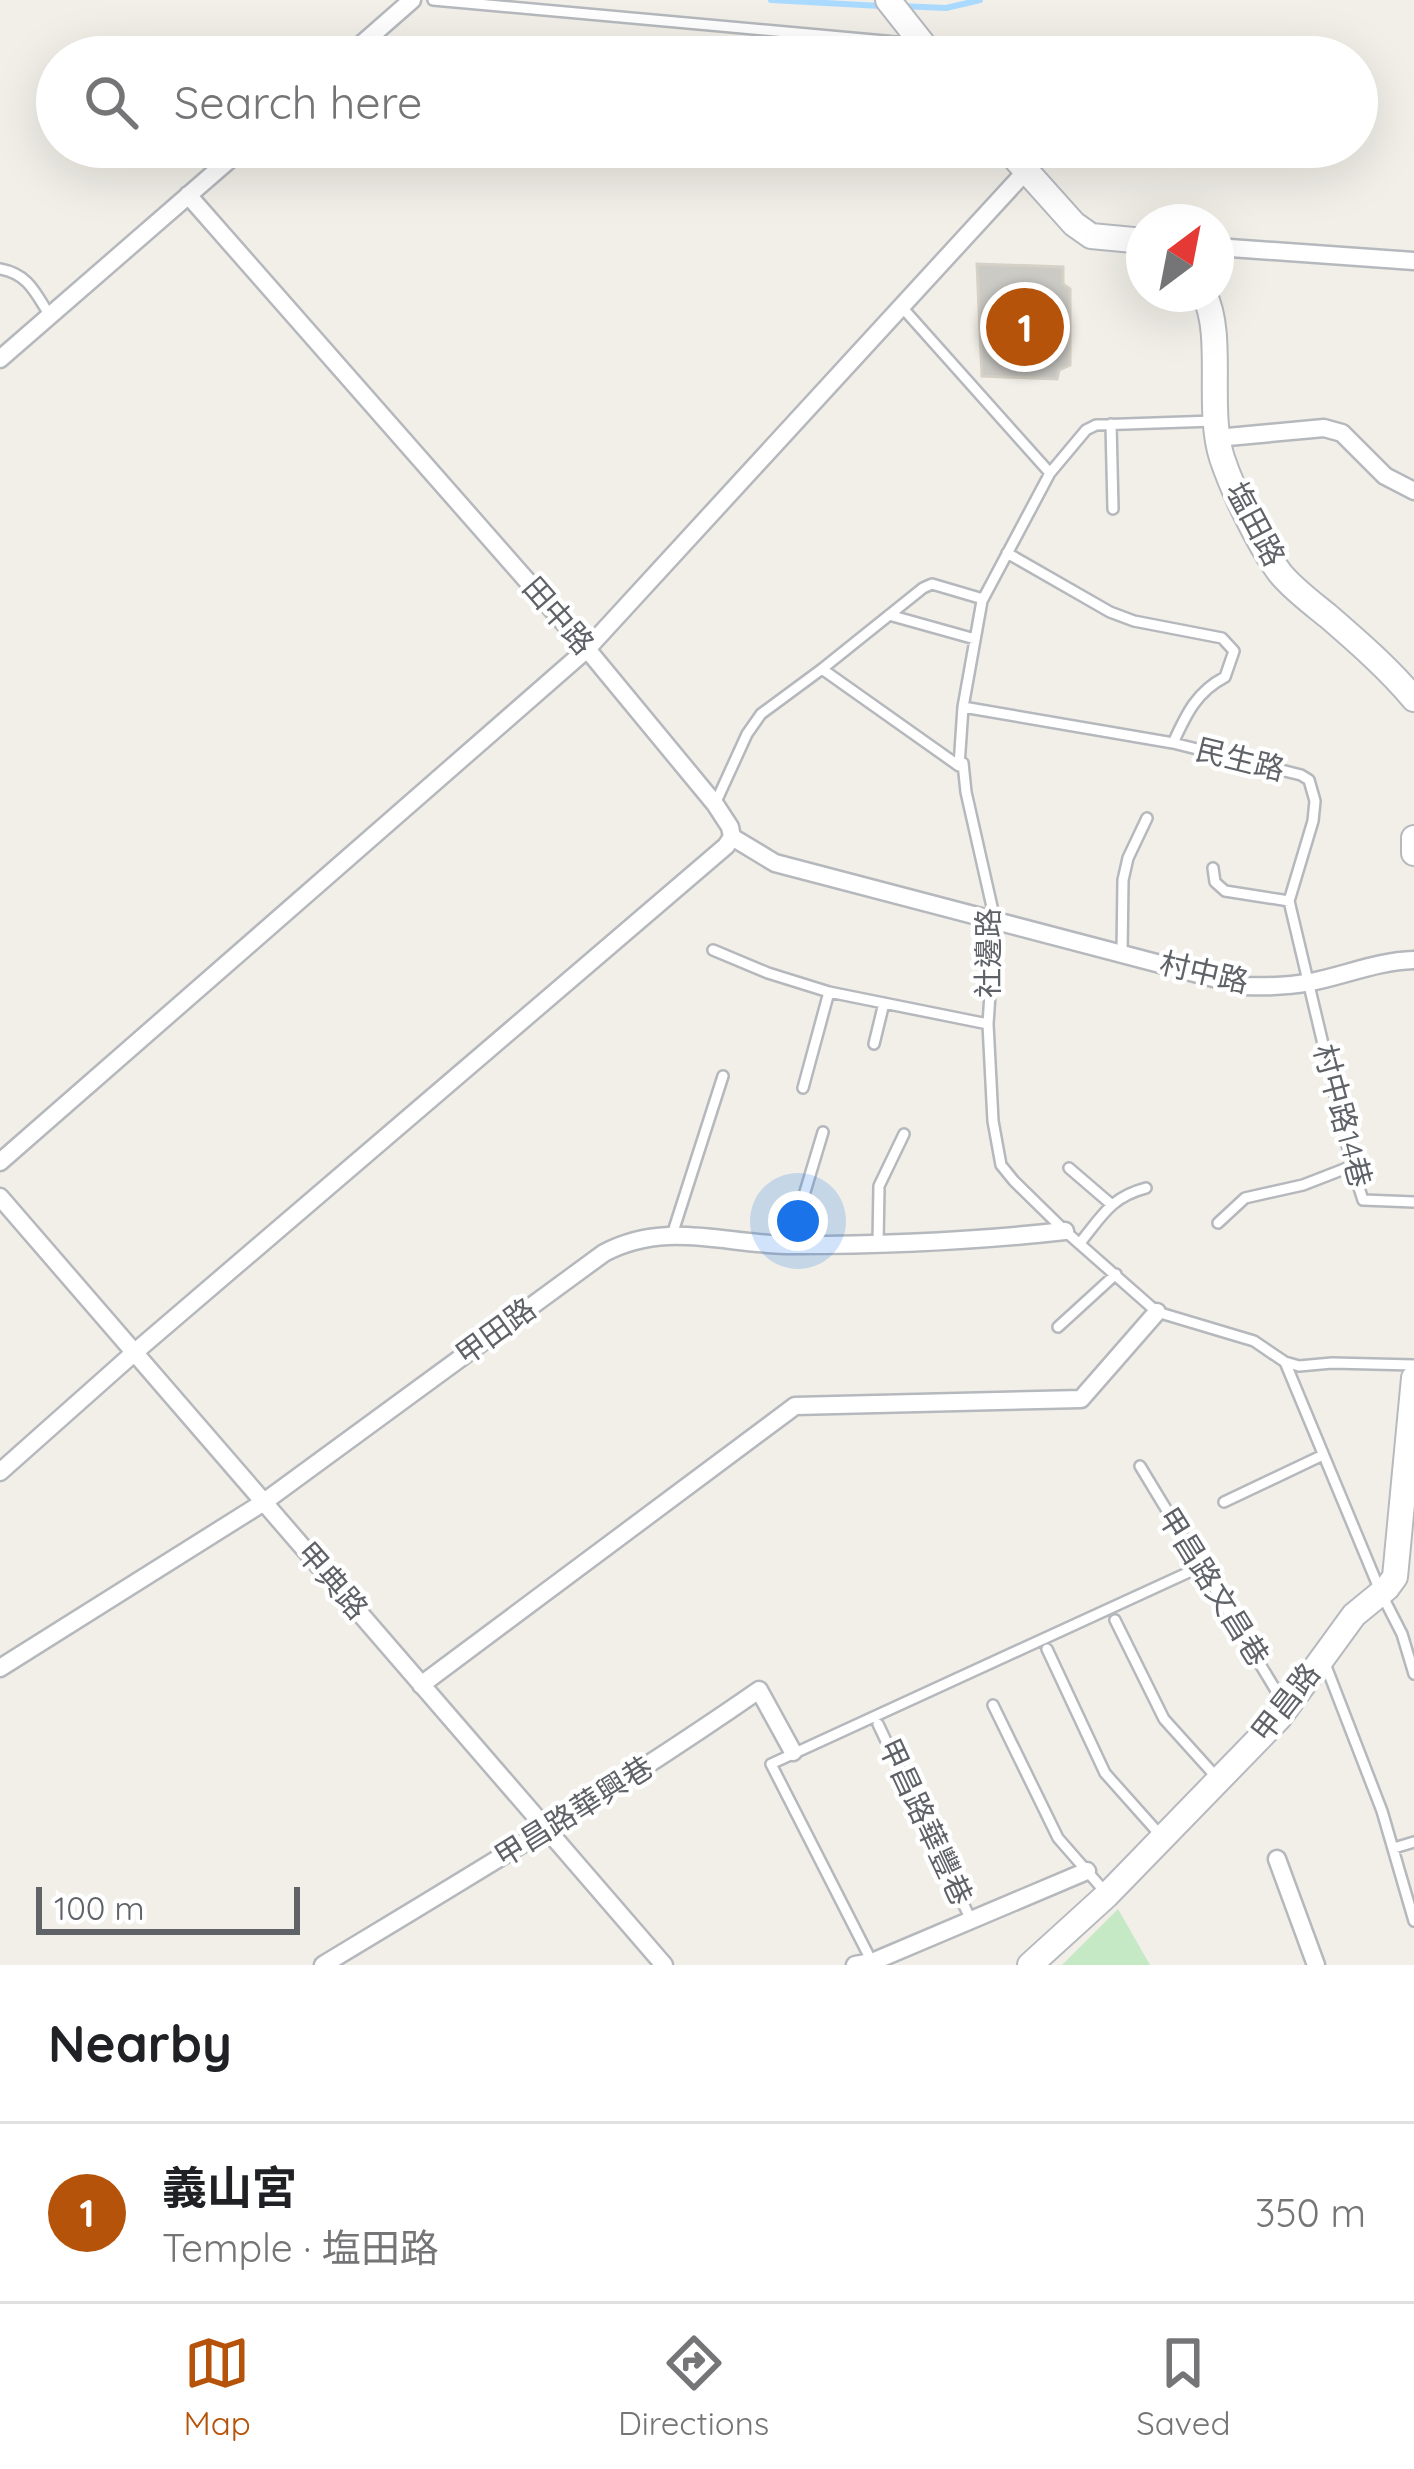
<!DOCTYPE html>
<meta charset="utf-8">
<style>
:root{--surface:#fff;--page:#f6f6f6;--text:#202124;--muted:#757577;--line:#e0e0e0;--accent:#b45309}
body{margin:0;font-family:Quicksand,"Noto Sans TC",sans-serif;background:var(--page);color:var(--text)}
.compass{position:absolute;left:1126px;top:204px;width:108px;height:108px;border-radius:50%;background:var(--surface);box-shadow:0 12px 48px #0002;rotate:32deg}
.scale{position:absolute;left:36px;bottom:30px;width:264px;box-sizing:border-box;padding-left:12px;border:6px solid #5f6368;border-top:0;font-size:33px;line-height:42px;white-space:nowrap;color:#5f6368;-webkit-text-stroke:9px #fff;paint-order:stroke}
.you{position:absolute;left:798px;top:1221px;width:42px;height:42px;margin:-30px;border:9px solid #fff;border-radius:50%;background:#1a73e8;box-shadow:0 0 0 18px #1a73e833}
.badge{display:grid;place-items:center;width:78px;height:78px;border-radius:50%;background:var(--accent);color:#fff;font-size:39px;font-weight:700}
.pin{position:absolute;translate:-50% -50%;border:6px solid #fff;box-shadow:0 3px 12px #0006}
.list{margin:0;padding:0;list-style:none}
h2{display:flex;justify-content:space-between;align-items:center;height:156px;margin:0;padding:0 48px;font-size:51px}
h2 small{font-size:39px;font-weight:400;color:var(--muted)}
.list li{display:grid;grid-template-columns:78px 1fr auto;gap:36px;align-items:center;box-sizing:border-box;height:180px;padding:0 48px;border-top:3px solid var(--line)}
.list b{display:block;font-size:45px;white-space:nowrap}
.list p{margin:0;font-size:39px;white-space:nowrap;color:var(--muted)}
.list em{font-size:39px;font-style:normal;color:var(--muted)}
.icon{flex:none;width:66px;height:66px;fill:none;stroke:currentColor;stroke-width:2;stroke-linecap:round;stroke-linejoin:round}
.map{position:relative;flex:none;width:1414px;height:1965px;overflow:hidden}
.search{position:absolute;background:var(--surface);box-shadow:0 12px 48px #0002;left:36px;right:36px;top:36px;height:132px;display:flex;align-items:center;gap:30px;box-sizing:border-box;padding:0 42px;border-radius:66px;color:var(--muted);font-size:45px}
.sheet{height:336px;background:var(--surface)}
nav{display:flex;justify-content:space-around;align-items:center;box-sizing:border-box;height:168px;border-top:3px solid var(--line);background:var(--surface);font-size:33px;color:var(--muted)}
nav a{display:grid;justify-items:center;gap:6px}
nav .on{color:var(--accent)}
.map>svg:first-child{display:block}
.green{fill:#c5e8c5}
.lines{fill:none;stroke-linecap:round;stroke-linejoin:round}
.stream{stroke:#aadaff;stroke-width:6}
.building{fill:#cccac5;stroke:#d6d1c6;stroke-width:3}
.lane-casing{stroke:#b5b8bc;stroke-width:14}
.street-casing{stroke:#b5b8bc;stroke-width:21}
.secondary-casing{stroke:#b6babf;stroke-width:28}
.lane{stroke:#fff;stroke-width:9}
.street{stroke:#fff;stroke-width:16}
.secondary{stroke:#fff;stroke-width:24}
.labels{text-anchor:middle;stroke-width:9;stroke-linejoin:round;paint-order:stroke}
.street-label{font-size:30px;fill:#5f6368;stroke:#fff}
</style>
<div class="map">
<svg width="1414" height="1965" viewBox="0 0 1414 1965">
<rect width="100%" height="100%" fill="#f1efe8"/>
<path class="green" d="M1118 1909 1150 1965H1062Z"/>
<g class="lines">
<path class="stream" d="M771 0 881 6
M900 6 946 8 980 0"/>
</g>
<path class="building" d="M977 264 1063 267V284L1070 289V365L1059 370 1057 379 982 376Z"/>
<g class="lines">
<defs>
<path id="lane" d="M433 0 918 44
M0 269C28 274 35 292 50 316
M900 305 1050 473
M1214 421 1096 425 1086 430 1050 473 982 601 963 707 959 766 963 763 966 792 995 920 988 1024 993 1121 1001 1165 1014 1181 1065 1231 1157 1312 1254 1341 1285 1362 1299 1366 1332 1363 1414 1365
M1111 424 1113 509
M1007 553 1110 612 1134 621 1222 638 1234 651 1225 677C1196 692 1186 715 1173 743
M889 615 975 639
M822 669 959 766
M963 707 1173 743 1301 775 1309 780 1315 801 1313 821 1289 901 1352 1166 1363 1200 1414 1202
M715 804 747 734 761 714 822 669 923 588 932 584 983 599
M1213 868 1215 882 1225 891 1289 901
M713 950 768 973 829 992 988 1024
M1122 953 1123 880 1128 858 1147 818
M874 1044 884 1003
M803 1088 829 992
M1069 1168 1112 1205
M1218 1223 1245 1198 1303 1185 1352 1166
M672 1235 723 1076
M878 1243 879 1186 904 1134
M1080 1243C1102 1216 1111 1197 1146 1188
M789 1245 823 1132
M1058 1327 1116 1274
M1285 1362 1381 1593 1402 1634 1414 1674
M1140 1466 1286 1707
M1224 1502 1323 1455
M1115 1620 1164 1719 1219 1780
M1047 1649 1105 1773 1162 1837
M1324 1661 1382 1811 1414 1921
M993 1705 1058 1838 1107 1894
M878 1724 971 1920
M1394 1848 1414 1842
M872 1962 771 1764 1200 1567"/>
<path id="street" d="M347 57 412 0
M188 195 587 649 715 804 730 827 732 837 775 863 1244 986C1267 987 1289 986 1311 982 1346 975 1378 961 1414 960
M1216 247 1414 261
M0 359 244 147
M1217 438 1324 428 1342 433 1385 476 1414 491
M0 1162 587 649 1025 172
M0 1197 664 1965
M0 1472 135 1352 726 846 732 837
M0 1668 264 1502 604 1253C668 1219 728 1246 796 1245 886 1245 975 1241 1065 1231
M421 1685 795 1406 1081 1399 1157 1312
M1277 1859 1316 1965
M323 1965C470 1876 618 1788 759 1690L793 1752
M855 1965 872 1962 1087 1871"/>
<path id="secondary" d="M888 0 933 57
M1005 147 1074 224 1091 236 1144 241
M1204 294C1225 335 1206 409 1222 458 1233 491 1259 545 1280 573 1293 589 1312 603 1328 616 1358 642 1389 669 1414 699
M1414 838V853
M1030 1965 1107 1895 1279 1718 1354 1615 1387 1588 1395 1577 1414 1378"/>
</defs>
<use href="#lane" class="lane-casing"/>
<use href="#street" class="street-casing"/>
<use href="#secondary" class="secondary-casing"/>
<use href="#lane" class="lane"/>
<use href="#street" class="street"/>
<use href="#secondary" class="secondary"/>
</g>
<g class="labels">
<g class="street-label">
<text transform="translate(1255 524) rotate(62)" y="10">塩田路</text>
<text transform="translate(558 616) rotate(49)" y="10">田中路</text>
<text transform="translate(1240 760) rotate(14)" y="10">民生路</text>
<text transform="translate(989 953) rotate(-90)" y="10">社邊路</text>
<text transform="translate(1204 973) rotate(13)" y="10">村中路</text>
<text transform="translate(1342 1116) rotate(75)" y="10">村中路14巷</text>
<text transform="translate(496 1332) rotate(-36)" y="10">甲田路</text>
<text transform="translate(332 1581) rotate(49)" y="10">甲典路</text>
<text transform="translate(1213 1587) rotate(58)" y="10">甲昌路文昌巷</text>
<text transform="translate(1286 1703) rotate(-52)" y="10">甲昌路</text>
<text transform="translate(574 1812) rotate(-32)" y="10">甲昌路華興巷</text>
<text transform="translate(925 1822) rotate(65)" y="10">甲昌路華豐巷</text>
</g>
</g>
</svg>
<svg class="compass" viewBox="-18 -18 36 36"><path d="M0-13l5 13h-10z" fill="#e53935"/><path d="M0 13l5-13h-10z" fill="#757577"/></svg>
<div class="scale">100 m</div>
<div class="you"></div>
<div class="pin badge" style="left:1025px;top:327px">1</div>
<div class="search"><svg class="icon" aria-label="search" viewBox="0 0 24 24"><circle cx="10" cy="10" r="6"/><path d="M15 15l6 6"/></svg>Search here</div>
</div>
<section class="sheet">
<h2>Nearby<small></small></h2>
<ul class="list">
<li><span class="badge">1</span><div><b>義山宮</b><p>Temple · 塩田路</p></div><em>350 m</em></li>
</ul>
</section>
<nav>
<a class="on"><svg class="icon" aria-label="map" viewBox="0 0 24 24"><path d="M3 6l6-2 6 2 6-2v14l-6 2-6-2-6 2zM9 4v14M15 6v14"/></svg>Map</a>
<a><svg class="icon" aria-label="directions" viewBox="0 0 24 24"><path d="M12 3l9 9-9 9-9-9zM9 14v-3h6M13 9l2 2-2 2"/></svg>Directions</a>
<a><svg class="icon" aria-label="saved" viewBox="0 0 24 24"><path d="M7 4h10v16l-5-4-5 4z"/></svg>Saved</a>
</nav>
